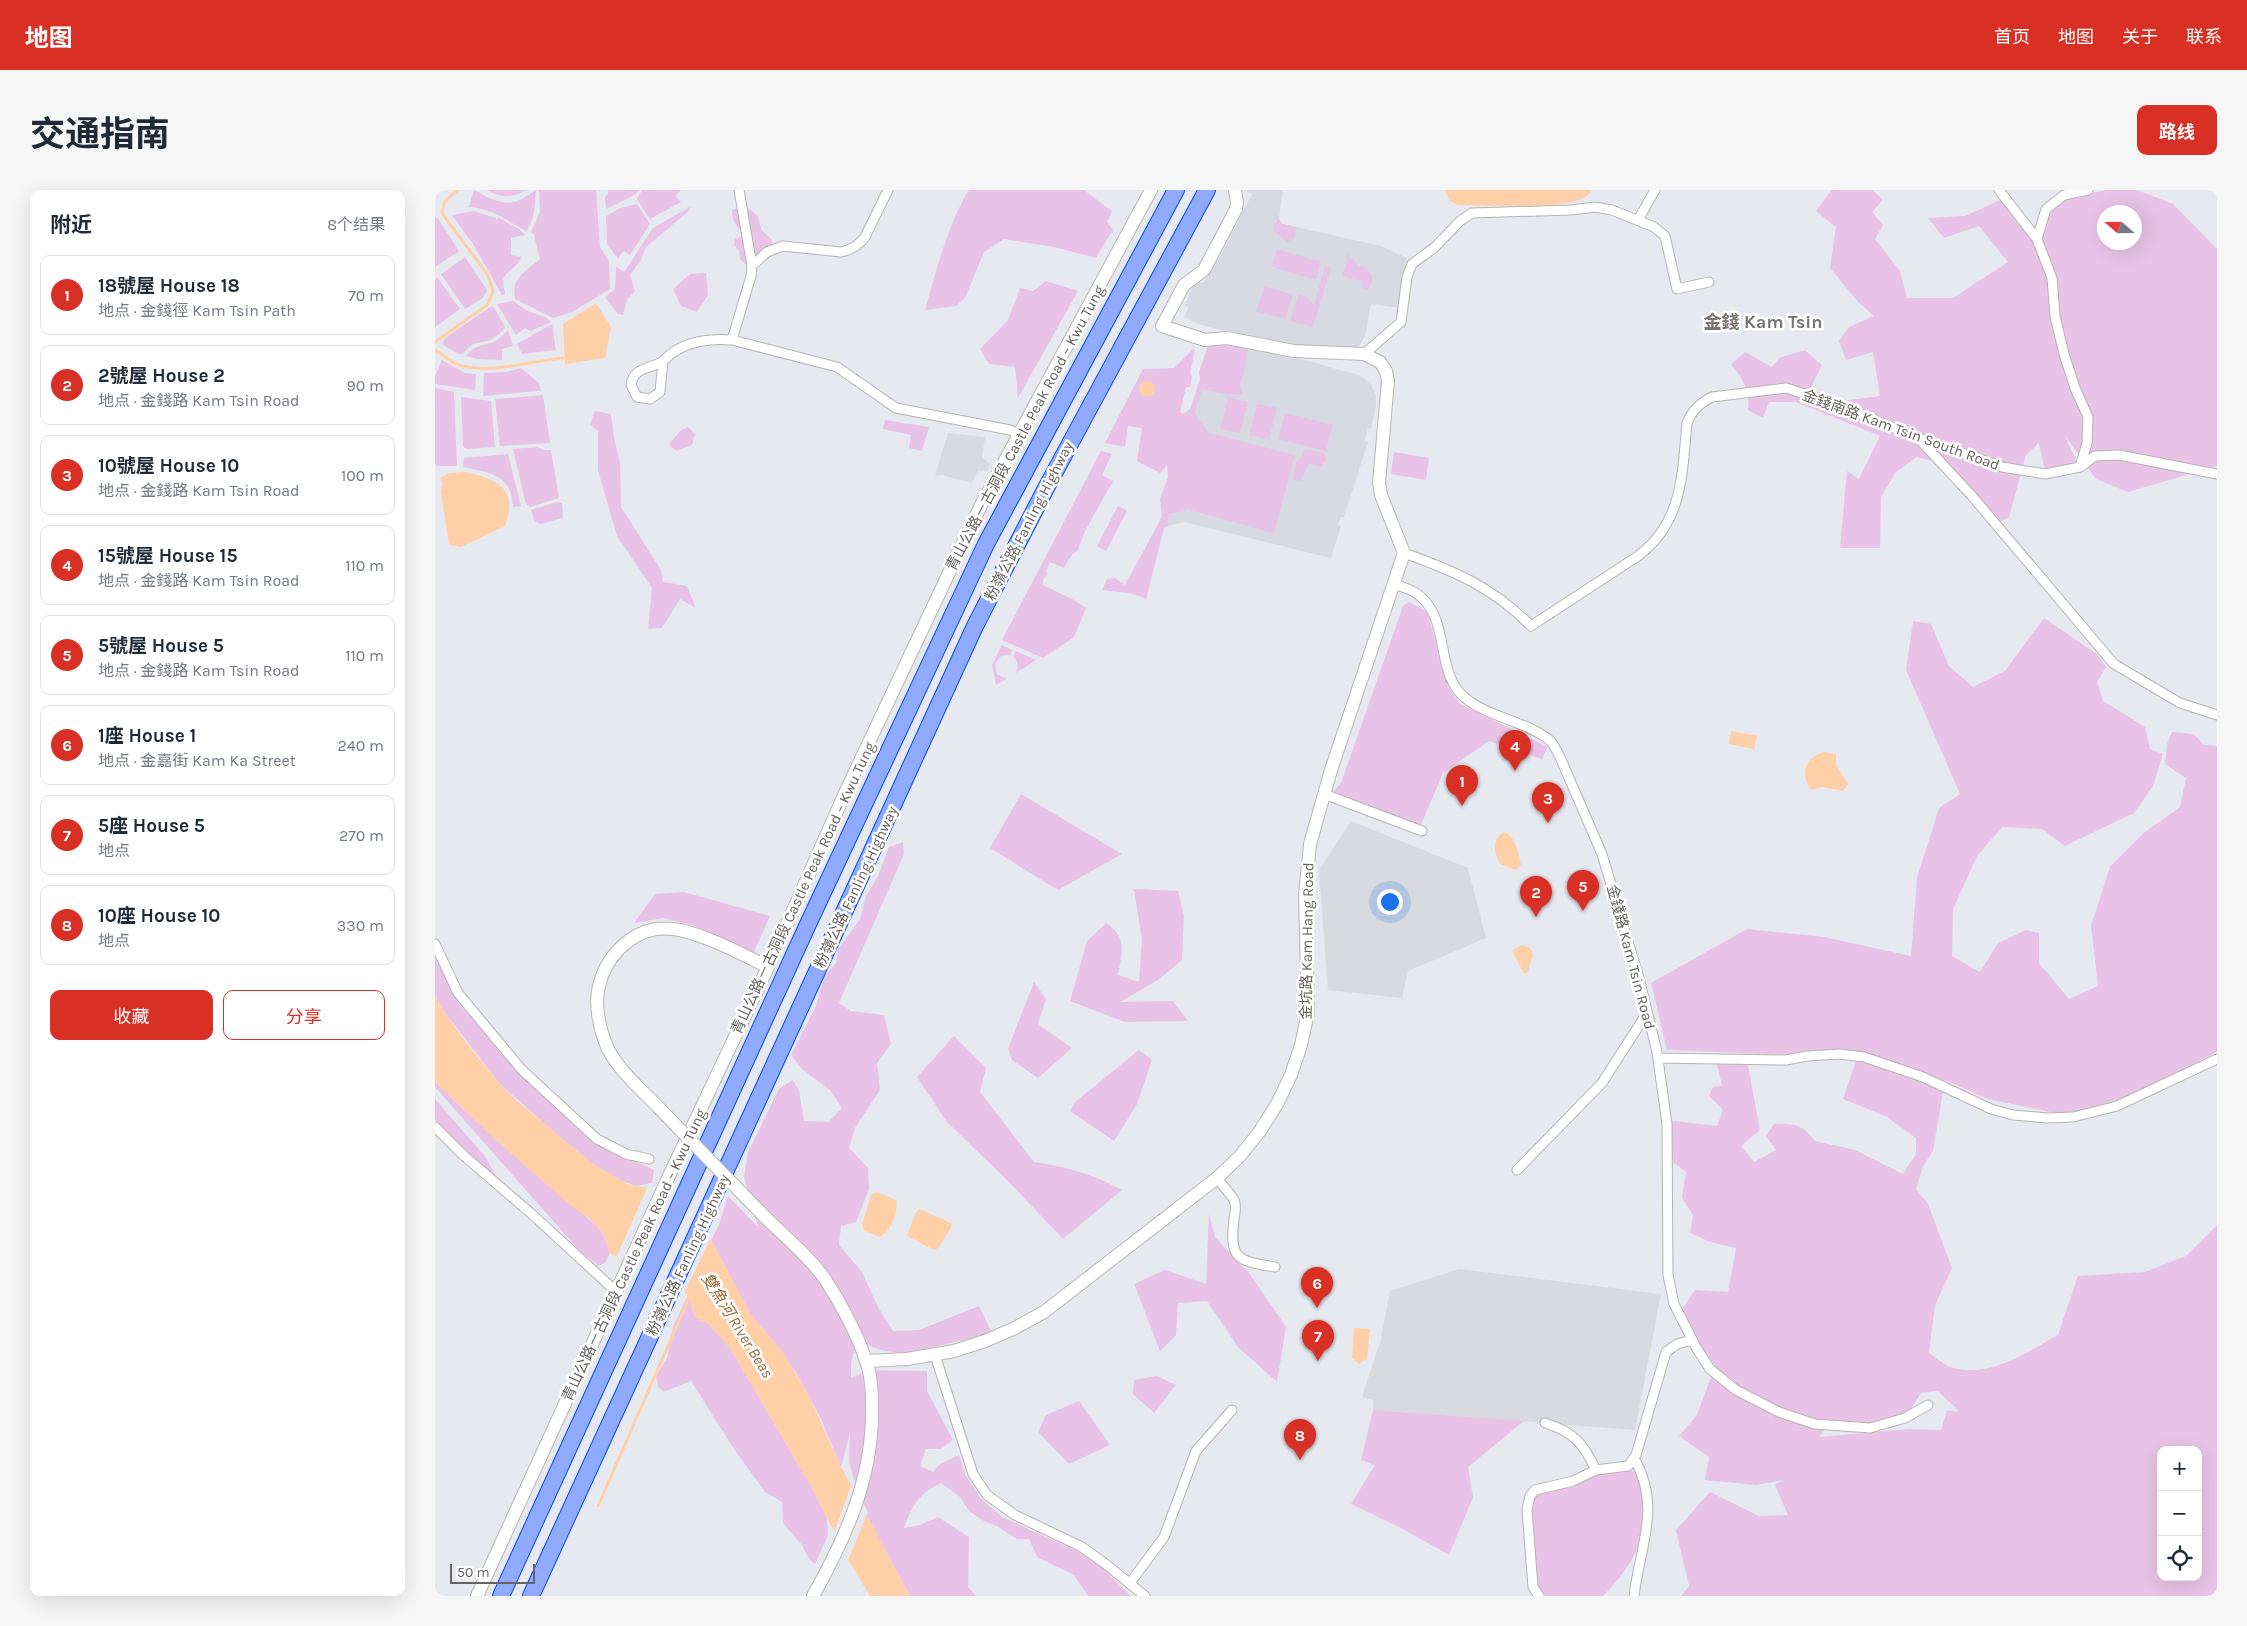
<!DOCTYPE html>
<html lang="zh">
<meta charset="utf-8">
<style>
:root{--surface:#fff;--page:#f6f6f7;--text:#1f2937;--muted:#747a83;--line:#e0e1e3;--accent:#d93025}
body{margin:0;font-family:Karla,"Noto Sans SC",sans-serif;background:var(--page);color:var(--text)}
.controls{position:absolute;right:15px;bottom:15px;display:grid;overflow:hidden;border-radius:10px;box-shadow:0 5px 20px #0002}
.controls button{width:45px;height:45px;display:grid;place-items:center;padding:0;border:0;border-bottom:1px solid var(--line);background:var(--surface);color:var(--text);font:25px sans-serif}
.compass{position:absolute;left:1662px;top:15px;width:45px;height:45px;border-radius:50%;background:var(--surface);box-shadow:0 5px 20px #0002;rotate:290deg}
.scale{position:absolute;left:15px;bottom:12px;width:85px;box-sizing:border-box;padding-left:5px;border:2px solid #67635e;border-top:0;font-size:14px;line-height:18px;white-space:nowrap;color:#67635e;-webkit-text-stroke:4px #fff;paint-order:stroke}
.you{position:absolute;left:954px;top:711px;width:18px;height:18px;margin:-12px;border:4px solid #fff;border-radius:50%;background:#1a73e8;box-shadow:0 0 0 8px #1a73e833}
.badge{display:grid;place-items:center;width:32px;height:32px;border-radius:50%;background:var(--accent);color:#fff;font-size:16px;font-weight:700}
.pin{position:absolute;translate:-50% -41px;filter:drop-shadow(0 1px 2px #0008)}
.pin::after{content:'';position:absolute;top:26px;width:18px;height:15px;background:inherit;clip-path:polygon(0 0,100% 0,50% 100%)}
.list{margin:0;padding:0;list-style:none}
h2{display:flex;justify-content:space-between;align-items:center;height:65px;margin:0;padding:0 20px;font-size:21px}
h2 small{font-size:16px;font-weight:400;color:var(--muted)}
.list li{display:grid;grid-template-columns:32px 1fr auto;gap:15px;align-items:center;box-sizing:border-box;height:80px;margin:0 10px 10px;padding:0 10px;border:1px solid var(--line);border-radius:10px}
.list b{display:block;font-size:19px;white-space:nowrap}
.list p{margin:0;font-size:16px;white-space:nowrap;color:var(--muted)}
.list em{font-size:16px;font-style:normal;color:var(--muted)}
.actions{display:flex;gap:10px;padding:15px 20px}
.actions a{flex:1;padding:11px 0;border:1px solid var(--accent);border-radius:10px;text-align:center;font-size:18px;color:var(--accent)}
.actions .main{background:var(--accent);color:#fff}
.icon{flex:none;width:28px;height:28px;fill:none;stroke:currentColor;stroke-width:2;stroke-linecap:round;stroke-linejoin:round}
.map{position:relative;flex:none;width:1782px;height:1406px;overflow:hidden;border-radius:10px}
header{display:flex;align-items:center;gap:30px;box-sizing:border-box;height:70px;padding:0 25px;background:var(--accent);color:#fff}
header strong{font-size:24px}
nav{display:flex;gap:28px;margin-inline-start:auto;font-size:18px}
.intro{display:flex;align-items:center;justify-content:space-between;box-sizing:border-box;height:120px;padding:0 30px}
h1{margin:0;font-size:35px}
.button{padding:12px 22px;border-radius:10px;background:var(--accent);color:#fff;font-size:18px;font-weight:700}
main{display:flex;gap:30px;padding:0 30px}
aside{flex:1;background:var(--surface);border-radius:10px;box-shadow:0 5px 20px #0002}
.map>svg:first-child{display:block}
.industrial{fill:#d9dadf}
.education{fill:#d8dae3}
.green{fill:#e8c3e7;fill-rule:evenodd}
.water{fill:#ffcfa8}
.pier{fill:#e7e9f0}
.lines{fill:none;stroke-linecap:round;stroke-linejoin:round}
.stream{stroke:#ffcfa8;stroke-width:3}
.street-casing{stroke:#b6b4af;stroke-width:11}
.secondary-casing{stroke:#b9b6b1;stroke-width:14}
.highway-casing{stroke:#0049f7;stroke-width:18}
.street{stroke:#fff;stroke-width:9}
.secondary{stroke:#fff;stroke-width:12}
.highway{stroke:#90aafe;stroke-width:16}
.secondary-bridge-casing{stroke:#b9b6b1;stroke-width:14;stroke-linecap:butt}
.secondary-bridge{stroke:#fff;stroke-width:12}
.labels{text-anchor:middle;stroke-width:5;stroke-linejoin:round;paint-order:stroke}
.street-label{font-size:15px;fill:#67635e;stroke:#fff}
.water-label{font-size:16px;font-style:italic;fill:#986c3a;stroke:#fff}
.quarter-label{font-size:18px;font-weight:bold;fill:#79746f;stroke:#fff}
</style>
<header>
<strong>地图</strong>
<nav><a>首页</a><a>地图</a><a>关于</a><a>联系</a></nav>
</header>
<div class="intro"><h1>交通指南</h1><a class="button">路线</a></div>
<main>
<aside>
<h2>附近<small>8个结果</small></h2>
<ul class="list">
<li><span class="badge">1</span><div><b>18號屋 House 18</b><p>地点 · 金錢徑 Kam Tsin Path</p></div><em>70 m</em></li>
<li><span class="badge">2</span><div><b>2號屋 House 2</b><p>地点 · 金錢路 Kam Tsin Road</p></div><em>90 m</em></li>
<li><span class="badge">3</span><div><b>10號屋 House 10</b><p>地点 · 金錢路 Kam Tsin Road</p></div><em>100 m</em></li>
<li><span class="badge">4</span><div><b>15號屋 House 15</b><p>地点 · 金錢路 Kam Tsin Road</p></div><em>110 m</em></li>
<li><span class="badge">5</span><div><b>5號屋 House 5</b><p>地点 · 金錢路 Kam Tsin Road</p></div><em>110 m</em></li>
<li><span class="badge">6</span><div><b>1座 House 1</b><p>地点 · 金嘉街 Kam Ka Street</p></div><em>240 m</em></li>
<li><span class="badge">7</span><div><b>5座 House 5</b><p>地点</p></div><em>270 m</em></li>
<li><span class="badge">8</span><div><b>10座 House 10</b><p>地点</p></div><em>330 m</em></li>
</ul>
<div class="actions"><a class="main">收藏</a><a>分享</a></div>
</aside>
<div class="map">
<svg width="1782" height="1406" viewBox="0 0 1782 1406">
<rect width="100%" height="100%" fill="#e7e9f0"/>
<path class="industrial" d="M513 243 550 247 547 267 555 274 552 281 543 280 537 293 507 285 500 286Z
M916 631 1033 678 1051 748 973 781 967 808 893 800 884 680Z
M1024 1079 1226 1104 1200 1240 938 1220V1210L927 1207 946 1149 955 1101Z"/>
<path class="education" d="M808 0H848L844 29 848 34 946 56 972 68 964 118 936 114 930 146 924 156 917 161 877 159 798 143 763 134 749 127 754 117 750 116 759 91 768 93 786 65 817 4Z
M779 152 789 155 811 154 927 186 936 195 941 205V216L936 239 933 238 930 251 933 252 909 327H906L903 335 906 336 896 368 750 332 733 336 735 318Z"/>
<path class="green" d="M40 0C45 2 48 6 54 8 76 17 83 12 101 0 99 18 101 24 92 41 70 31 61 19 34 17L38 2Z
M52 0H91C79 8 65 8 52 0Z
M104 0H161L165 57 174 71 175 99 137 122 118 128 80 109C76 87 90 82 105 69L99 45 96 42 105 22Z
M173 0H204L198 6 171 19 170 7 173 4Z
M207 0H246L240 6 246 12 215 29 202 9Z
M534 0H649L677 21 672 32 678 40 661 68 619 57 569 49 549 62 530 108 521 116 490 120C501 81 513 34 534 0Z
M1397 0H1438L1448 10 1437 22 1448 35 1440 49 1465 81 1472 108H1518L1573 72 1544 36 1509 48 1493 28 1530 26 1570 8 1602 49 1621 11 1671 0H1702L1738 14 1782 59V276L1693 302 1661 289 1630 246 1642 272 1615 282 1609 277 1604 253 1591 265 1574 327 1564 332 1505 273 1482 267 1461 282 1446 307 1445 358H1405L1412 281 1424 289 1445 246 1361 212H1334L1328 228 1313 220C1315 200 1308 189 1296 174L1310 162 1337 177 1344 168 1370 160 1387 175 1375 199 1407 211 1445 206 1438 162 1411 170 1404 151 1414 137 1439 126 1424 113 1395 78 1401 37 1381 21ZM1670 22H1700V52H1670Z
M202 14 215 34 195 65 188 61 183 69 172 54 171 26 185 18Z
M255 17V20L211 57 206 70 195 85 200 101 192 110 188 125 183 124 170 107 180 99 181 77 189 82 218 38Z
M306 18H313L323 26 326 39 336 49 338 55 314 77 305 69 304 61 299 55 300 49 312 45C302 38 297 33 297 20Z
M38 21 61 28V30L64 28 84 39 90 45 76 48V65L86 67C84 77 69 81 68 91 68 95 70 100 70 105H67L38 54 17 25Z
M2 27 24 61 0 77V28Z
M844 29 848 34 861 37 860 48 852 52 839 41 838 36Z
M842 59 886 72 881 90 837 77Z
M911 63 923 75 931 78 937 85V92L933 100 927 99V91L907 86 912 70Z
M30 67 52 100 48 108 30 119 6 84Z
M890 76 896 77 878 137 855 131 864 104 870 106 879 115Z
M271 83 273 105 262 122 246 116 238 99 255 84Z
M2 87 25 119 0 137V89Z
M611 91 643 101 583 208 580 177 554 174 545 159 573 130 585 98 598 101Z
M830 96 858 105 850 129 821 121Z
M78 111 93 121 112 128 116 132 96 141 90 138 81 145 62 114Z
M57 116 60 119 70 137C67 141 62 147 57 149 42 156 41 148 28 164H23L7 154 10 148Z
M117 134 121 160 87 164 82 154Z
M73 140 78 156 67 159V170L42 169 31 166C39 156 45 156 56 153 63 151 68 145 73 140Z
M779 152 816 156 812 162 811 175 805 194 807 204C794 206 779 202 767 199L760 223C764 231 770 236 774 244L775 243 860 265 839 343 754 320 755 316 752 320 734 324 733 336 729 338 711 409 699 404 667 400 672 389 680 388 690 395 727 327 725 309 733 287 732 275 725 283 702 271 707 238 693 236 690 257 670 253 708 179 739 178 758 159H760L755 183 757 187 755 197H751L745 222 748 224 755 219 765 189 764 182 773 155Z
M7 170 30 183 41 184 40 200 0 194V186Z
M86 178 104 193 106 201 48 206 49 183 71 182Z
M0 198 19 202 22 276H2L0 274Z
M108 205 115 253 65 256 60 209Z
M26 207 56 211 60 257 31 259 28 256Z
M793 207 813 212 805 243 785 239Z
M822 214 842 218 834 250 814 245Z
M160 221 176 224 179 248 185 273 186 317 226 380 228 392 252 396 261 418 245 409 227 438 213 439 217 398 182 346 163 281V241L155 234Z
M850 223 898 235 891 261 843 249Z
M450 230 494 237 487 261 474 258 476 245 448 239Z
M253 237 260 244 257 255 241 261 234 254 246 240Z
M103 257 108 260H116L124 308 96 317 92 315 90 311 78 259Z
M872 260 888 262 891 269 887 277 872 273 873 276 865 291 858 290 861 273 867 268 868 261Z
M666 261 677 264 667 285 678 291 649 343 643 360 636 366 629 378 615 372 611 381 612 384 608 391V395L637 409 651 418 639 447 608 468 567 450Z
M959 262 994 268 991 290 956 284Z
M73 264 86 316 78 317C77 284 54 283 28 277L29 268Z
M122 312 127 313 128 328 106 334 100 332 96 320Z
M683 316 692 321 671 361 662 356Z
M974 412 992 422 1013 496 1025 514 1113 557 1107 569 1054 551 1008 583 985 637 898 602 906 593 968 416Z
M1609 428 1662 464 1671 477 1662 492 1668 511 1710 537 1715 559 1728 564 1718 596 1699 623 1630 656 1607 639 1567 637 1542 666 1518 719 1517 766 1545 782 1563 753 1591 740 1604 743V773L1634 809 1663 796 1656 736 1675 677 1710 642 1745 617 1751 588 1730 574 1732 554 1737 542 1759 544 1769 555 1782 556V862L1692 907 1630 925 1553 909 1510 890 1498 961 1488 976 1481 999 1493 1014 1517 1078 1500 1115 1494 1163C1500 1167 1507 1173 1513 1176 1552 1191 1591 1163 1623 1145L1643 1086 1710 1082 1751 1066 1782 1035V1406H1246L1254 1396 1241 1340 1275 1302 1324 1326 1353 1325 1340 1295 1349 1290 1321 1295 1270 1290 1274 1267 1244 1246 1262 1225 1280 1176 1244 1124 1260 1100 1293 1102 1301 1058 1275 1052 1255 1043 1258 1025 1247 1008 1251 982 1232 967V930L1282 936 1288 920 1274 906 1278 897 1287 896 1280 865 1311 866 1325 940 1306 956 1319 972 1341 960 1331 946 1339 934C1358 933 1369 935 1380 951L1420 960 1468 984 1481 964V948L1452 927 1408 909 1424 862 1371 860 1356 865 1232 860 1216 793 1312 739 1389 747 1476 766 1482 688 1504 618 1525 604 1471 480 1478 431 1496 434 1514 476 1538 497 1570 481ZM1503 1201 1523 1220 1522 1222 1512 1220 1506 1240 1474 1239 1384 1247 1393 1235 1427 1237 1470 1228 1486 1203ZM1726 1260H1763V1387H1726Z
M567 455 577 460 575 465 566 466 560 474 562 484 572 489 561 495 557 475Z
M581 461 601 470 581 483C583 477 584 471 578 467Z
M586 604 687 664 623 700 555 658Z
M468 652 469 664 404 813 416 821 449 825 456 854 442 873 445 900 420 938 414 958 433 978 434 999 421 1032 406 1036 404 1055 427 1082 443 1117 458 1141 484 1140 544 1116 557 1143 470 1164 445 1160 423 1151 416 1172V1188L433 1180 492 1181V1201L518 1250 506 1259H491L485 1276 498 1282 505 1274 524 1265 530 1284 545 1308 567 1327 657 1368 696 1406H653L639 1385 602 1367 594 1349H582L562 1336 549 1331 534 1321 525 1307 506 1293C484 1303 477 1316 469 1338L485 1335 503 1327 534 1347 533 1397 541 1406H475L427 1317 414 1272 415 1243 406 1277 385 1227 360 1181 315 1123 276 1050 284 1035 293 1006 323 1037 309 987 313 962 344 899 358 890 364 900 369 931 393 932 407 918 395 900 367 879 356 865 381 816 389 787 401 773 403 759 425 729 431 706 443 686 454 657Z
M699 699 743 701 749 726 747 770 723 790 685 812 738 811 753 831 690 832 635 811 652 751 671 733C693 747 687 763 683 785L704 792 707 750Z
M249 702 335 726 318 764 260 736 229 728 199 733 220 704Z
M0 764 23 813 99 898 159 951 219 980 217 993 201 996 184 990 157 973 120 943 65 894 7 819 0 805Z
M599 792 611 809 603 834 637 858 603 888 577 870 573 859Z
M519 846 551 878 545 902 599 972C635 978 655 983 687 1000L628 1049 570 988 512 932 482 887Z
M704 860 717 870 702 914 679 951 635 921 640 912Z
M0 892 60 949 163 1037 168 1044 175 1063 170 1073 163 1076 142 1058 0 897Z
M0 909 49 965 64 991 0 930Z
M774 1024 780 1047 815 1084 851 1137 842 1192 803 1157 772 1111 743 1113 741 1145 725 1161 699 1094 730 1080 771 1094Z
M253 1105 260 1127 274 1134 295 1158 377 1298 392 1328 393 1345 380 1374 374 1369 367 1355 348 1333 347 1312 330 1302 299 1259 256 1191 228 1202 223 1196 221 1186 232 1168 238 1137Z
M722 1186 741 1195 719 1223 698 1204 699 1190Z
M644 1211 675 1255 634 1274 603 1242 611 1225Z
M938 1220 1089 1231 1033 1277 1038 1307 1014 1365 966 1338 916 1314 940 1275 926 1270Z
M1196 1280C1212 1288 1210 1339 1204 1354 1197 1373 1182 1392 1168 1406H1110L1103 1395 1097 1320 1099 1309 1103 1304 1140 1296 1162 1285Z"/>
<path class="water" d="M1009 0H1157C1153 5 1148 9 1141 11 1105 19 1060 15 1023 15L1015 11Z
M161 113 176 137 170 168 130 174 128 134Z
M704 199a8 8 0 1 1 16 0a8 8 0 1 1-16 0Z
M30 282C63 289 83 298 70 336L26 357 14 355 6 301 8 293 5 288 14 283Z
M1296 541 1322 546 1319 559 1294 554Z
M1389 562 1401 564V575L1413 594 1408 601 1387 597 1376 600C1365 584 1370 567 1389 562Z
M1069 642C1080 645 1084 664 1086 675L1081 680 1065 674C1061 664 1054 652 1069 642Z
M1088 755 1095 758 1098 764 1093 782 1089 784 1077 760Z
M0 805 7 819 33 855 65 894 82 911 157 973 192 994 212 998 276 1050 315 1123 347 1161 373 1204 406 1277 475 1406H435L415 1373 377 1298 295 1158 274 1134 260 1127 253 1105 175 1063 168 1044 155 1029 135 1015 60 949 0 892Z
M442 1002 461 1010C464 1022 456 1041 445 1047L429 1041 427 1035 436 1005Z
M484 1019 516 1033 517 1036 503 1058 499 1060 472 1046 481 1022Z
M919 1138 935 1139 932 1169 924 1174 917 1168Z"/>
<path class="pier" d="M213 996 276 1047 248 1106 181 1068Z
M417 1293 433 1322 412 1373 398 1345Z"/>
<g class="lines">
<path class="stream" d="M0 152 52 115 58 102 53 85 8 25C6 11 13 8 23 0
M0 160C8 165 18 173 27 176 62 184 96 170 130 168
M163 1316 254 1108"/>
<defs>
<path id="street" d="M304 0 317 76 316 86 297 150 402 177 461 218 575 240 584 244
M1564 0 1602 49
M1203 30 1220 0
M317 76 332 62 348 56 406 62C416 60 424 55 430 47L453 0
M929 164 966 132 972 87 977 74 1000 57 1025 31 1037 23 1136 20 1160 17 1177 20 1219 37 1230 46 1242 99 1274 92
M228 171 225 202 215 209 202 207 196 195C198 177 216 179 228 171 231 169 234 165 237 163 254 151 277 148 297 150
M1485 250 1537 306 1679 474 1745 513 1782 525
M1645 277 1652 253 1653 227 1640 198 1629 164 1620 126 1617 88 1602 49 1611 19 1629 5 1653 0
M969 363C1019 381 1058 397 1096 436L1203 366C1248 332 1247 285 1252 233 1257 220 1265 213 1277 207L1351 198 1409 217 1483 248 1567 277 1610 284 1645 277 1660 266 1684 265 1782 284
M960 394C966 397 975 399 981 403 1015 426 1000 474 1025 503 1046 526 1089 530 1113 549 1118 552 1121 560 1124 565L1167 664 1204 788 1222 862 1232 934 1233 1085 1239 1114 1262 1159 1275 1179 1301 1200 1344 1222 1380 1234 1435 1238 1470 1228 1493 1215
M889 604 987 641
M0 754 23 803 86 879 162 949 191 964 214 969
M1223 868 1351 870 1372 866 1404 864 1429 867 1488 887 1556 919 1578 925 1613 928 1638 927 1682 916 1782 869
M0 937 27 964 99 1026 175 1096 184 1099
M1082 980 1167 893 1212 823
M782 988C787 995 795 1003 799 1010 802 1016 800 1023 799 1029 794 1070 803 1071 840 1077
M500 1165 538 1284 552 1305 580 1325 647 1357 672 1375 710 1406
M1110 1233C1139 1242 1148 1253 1161 1280
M1199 1268C1227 1317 1205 1355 1199 1406
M695 1393 729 1347 761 1261 797 1220
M1104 1406 1098 1397 1092 1320 1095 1306 1100 1300 1138 1291 1161 1280 1193 1276 1201 1265 1231 1162 1242 1154 1257 1150"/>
<path id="secondary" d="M225 919C207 900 185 882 173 859 165 841 159 815 164 796 172 763 202 734 238 739 265 742 307 764 333 777
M329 1026C349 1046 373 1065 390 1089 405 1112 423 1145 431 1171 437 1187 437 1206 437 1223 437 1290 410 1349 378 1406
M431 1171 472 1169 519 1161 550 1151 580 1138 609 1122 782 988 805 966 825 941 842 914 856 885 866 855 873 823 870 705 875 654 896 580 969 363 946 305 944 293 953 191 951 181 945 172 929 164 859 161 792 148 770 150 727 136 749 95 769 80 801 19 802 13 800 0
M42 1406 234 986 333 777 410 603 547 313 716 0"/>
<path id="highway" d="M66 1406 374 732 551 354 741 0
M96 1406 540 436 610 300 772 0"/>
</defs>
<use href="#street" class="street-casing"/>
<use href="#secondary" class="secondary-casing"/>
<use href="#highway" class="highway-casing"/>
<use href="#street" class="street"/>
<use href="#secondary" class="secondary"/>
<use href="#highway" class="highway"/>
<defs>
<path id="secondary-bridge" d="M225 919 329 1026"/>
</defs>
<use href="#secondary-bridge" class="secondary-bridge-casing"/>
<use href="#secondary-bridge" class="secondary-bridge"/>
</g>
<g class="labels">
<g class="street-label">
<text transform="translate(590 238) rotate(-62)" y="5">青山公路－古洞段 Castle Peak Road – Kwu Tung</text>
<text transform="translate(1466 240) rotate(20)" y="5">金錢南路 Kam Tsin South Road</text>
<text transform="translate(594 331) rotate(-63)" y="5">粉嶺公路 Fanling Highway</text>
<text transform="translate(421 697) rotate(-65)" y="5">粉嶺公路 Fanling Highway</text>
<text transform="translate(368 698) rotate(-65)" y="5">青山公路－古洞段 Castle Peak Road – Kwu Tung</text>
<text transform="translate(872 751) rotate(-89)" y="5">金坑路 Kam Hang Road</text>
<text transform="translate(1196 767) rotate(75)" y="5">金錢路 Kam Tsin Road</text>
<text transform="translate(199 1065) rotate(-65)" y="5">青山公路－古洞段 Castle Peak Road – Kwu Tung</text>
<text transform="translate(253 1065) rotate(-65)" y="5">粉嶺公路 Fanling Highway</text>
</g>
<g class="water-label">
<text transform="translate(303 1135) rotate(58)" y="6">雙魚河 River Beas</text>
</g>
<g class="quarter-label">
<text x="1328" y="138">金錢 Kam Tsin</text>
</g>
</g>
</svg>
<div class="controls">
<button>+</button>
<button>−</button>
<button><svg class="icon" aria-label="locate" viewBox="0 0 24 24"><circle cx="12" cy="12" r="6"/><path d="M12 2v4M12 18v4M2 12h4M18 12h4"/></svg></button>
</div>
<svg class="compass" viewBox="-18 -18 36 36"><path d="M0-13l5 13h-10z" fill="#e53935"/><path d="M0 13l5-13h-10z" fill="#747a83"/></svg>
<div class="scale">50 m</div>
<div class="you"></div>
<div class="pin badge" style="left:1027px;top:616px">1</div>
<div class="pin badge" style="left:1101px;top:727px">2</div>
<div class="pin badge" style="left:1113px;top:633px">3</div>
<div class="pin badge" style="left:1080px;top:581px">4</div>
<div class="pin badge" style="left:1148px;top:721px">5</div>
<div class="pin badge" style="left:882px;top:1118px">6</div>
<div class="pin badge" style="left:883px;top:1171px">7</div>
<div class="pin badge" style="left:865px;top:1270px">8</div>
</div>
</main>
